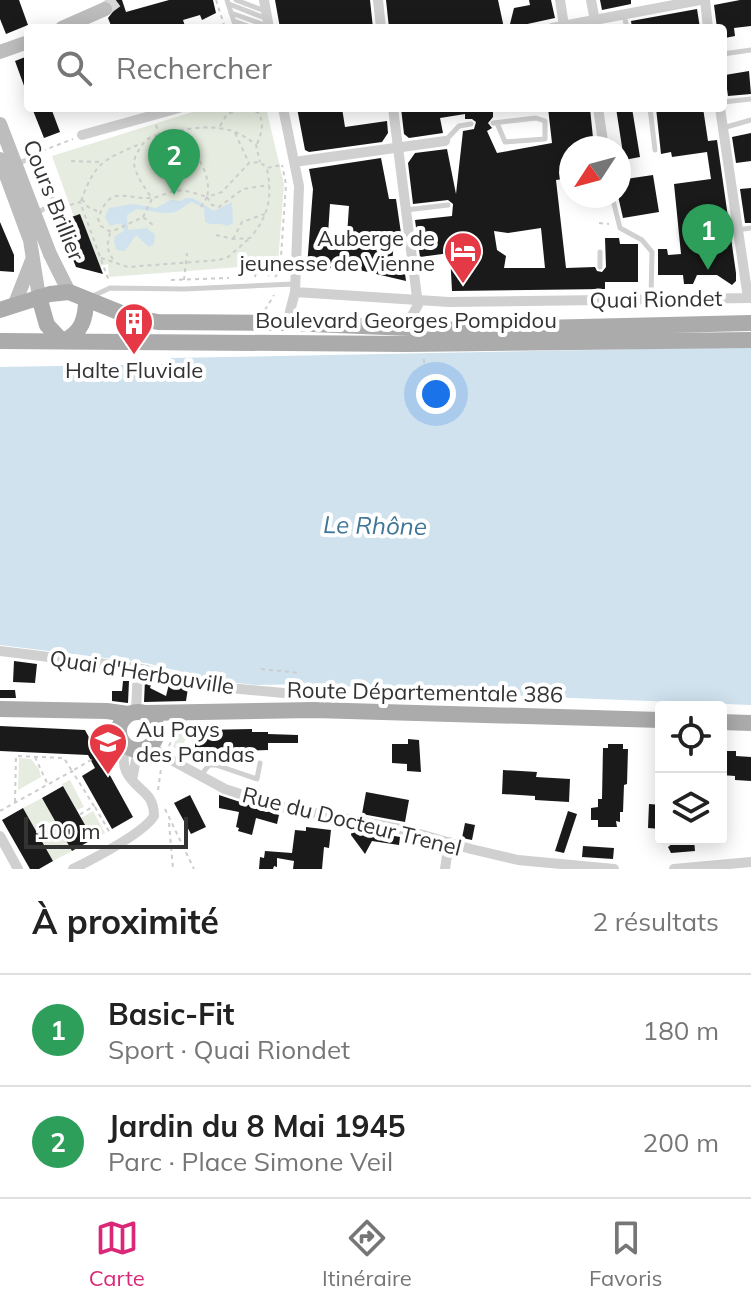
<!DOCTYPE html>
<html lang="fr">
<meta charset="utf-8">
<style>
:root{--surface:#fff;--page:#f6f6f6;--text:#222;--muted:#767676;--line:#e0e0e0;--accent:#db2777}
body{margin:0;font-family:Mulish,sans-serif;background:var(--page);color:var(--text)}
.controls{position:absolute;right:24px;bottom:24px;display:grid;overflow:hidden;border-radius:8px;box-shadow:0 4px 20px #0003}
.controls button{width:72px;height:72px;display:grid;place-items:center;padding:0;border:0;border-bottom:2px solid var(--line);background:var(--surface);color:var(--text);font:40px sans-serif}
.compass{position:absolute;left:559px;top:136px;width:72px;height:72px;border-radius:50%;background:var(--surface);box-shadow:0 4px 20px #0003;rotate:234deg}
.scale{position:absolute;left:24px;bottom:20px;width:164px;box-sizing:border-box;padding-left:8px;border:4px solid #333;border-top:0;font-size:22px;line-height:28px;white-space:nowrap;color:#333;-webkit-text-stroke:6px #fff;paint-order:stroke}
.you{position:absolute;left:436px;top:394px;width:28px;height:28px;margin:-20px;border:6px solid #fff;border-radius:50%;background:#1a73e8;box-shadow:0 0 0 12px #1a73e833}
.badge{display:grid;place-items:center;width:52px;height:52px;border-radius:50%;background:var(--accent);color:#fff;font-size:26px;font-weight:700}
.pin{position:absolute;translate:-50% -66px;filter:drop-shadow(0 2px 4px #0008)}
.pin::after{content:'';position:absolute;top:42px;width:28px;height:24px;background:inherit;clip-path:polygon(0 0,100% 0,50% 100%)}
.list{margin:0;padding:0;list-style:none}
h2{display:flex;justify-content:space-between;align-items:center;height:104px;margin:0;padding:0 32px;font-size:34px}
h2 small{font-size:26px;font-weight:400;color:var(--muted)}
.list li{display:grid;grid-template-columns:52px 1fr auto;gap:24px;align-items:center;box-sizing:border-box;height:112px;padding:0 32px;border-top:2px solid var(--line)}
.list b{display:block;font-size:30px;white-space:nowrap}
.list p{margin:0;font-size:26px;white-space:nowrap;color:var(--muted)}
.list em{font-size:26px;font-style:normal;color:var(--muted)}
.icon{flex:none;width:44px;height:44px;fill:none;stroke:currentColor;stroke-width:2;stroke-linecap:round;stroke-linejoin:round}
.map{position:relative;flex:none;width:751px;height:869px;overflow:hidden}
.search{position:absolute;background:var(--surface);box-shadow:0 4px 20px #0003;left:24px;right:24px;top:24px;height:88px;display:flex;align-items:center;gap:20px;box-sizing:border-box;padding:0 28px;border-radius:8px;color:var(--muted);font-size:30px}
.sheet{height:328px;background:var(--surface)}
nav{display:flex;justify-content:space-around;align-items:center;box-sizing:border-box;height:112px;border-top:2px solid var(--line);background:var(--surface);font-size:22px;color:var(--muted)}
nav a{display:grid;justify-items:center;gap:4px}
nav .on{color:var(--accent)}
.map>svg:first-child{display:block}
.green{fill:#e6ecdf}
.water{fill:#cfe2ee}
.building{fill:#1a1a1a;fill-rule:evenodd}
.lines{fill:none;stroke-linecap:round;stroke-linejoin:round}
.secondary-tunnel{stroke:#d6d6d6;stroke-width:14;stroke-dasharray:14 7;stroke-linecap:butt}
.path{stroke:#cdcdcd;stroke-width:2;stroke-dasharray:4 4;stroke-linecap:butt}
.lane{stroke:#d0d0d0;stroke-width:5}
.street{stroke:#d0d0d0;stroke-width:10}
.secondary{stroke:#bdbdbd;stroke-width:14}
.primary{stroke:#ababab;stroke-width:16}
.labels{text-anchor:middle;stroke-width:8;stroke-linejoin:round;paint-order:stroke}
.street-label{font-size:22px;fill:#333;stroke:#fff}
.poi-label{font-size:22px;fill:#333;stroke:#fff;text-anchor:end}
.water-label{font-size:24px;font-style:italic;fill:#3f7597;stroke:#fff}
</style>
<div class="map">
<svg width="751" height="869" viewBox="0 0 751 869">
<rect width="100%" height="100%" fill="#fff"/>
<path class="green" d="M205 108H266L284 184 278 264 109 277 108 264 100 266 80 215 74 217 52 156Z
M187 719 188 734 180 752 173 747 177 736 176 723Z
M19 758 31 759 39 769 41 777 18 790Z
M70 780 84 807 77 810 62 784Z
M42 798 72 851 53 861 23 808Z
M93 811 105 833 93 839 81 818Z"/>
<path class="water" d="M186 198H193L214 211 232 202 233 223 227 226C220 222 212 226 205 222L204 208 192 202C186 204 181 210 175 212 164 215 149 210 137 209L127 215 128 230 147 228 155 235 154 244 149 247 136 235 125 251 117 250 114 243 115 236 124 231 121 223 110 226 105 217 109 208 133 204 156 208 171 200 181 201Z
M751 347V705L442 693 312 684 256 685 218 681 146 663 0 645V367L171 364V358Z"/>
<path class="building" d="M0 0H19L28 25 6 34 0 19Z
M109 0H122L126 12 169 0H213L216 13 202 20 200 15 183 20 185 26 176 28H112L108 18 115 9Z
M275 0H370L373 28H280Z
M386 0H498L504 28H422V26L389 28Z
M529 0H551L555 18 509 28 514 8 530 5Z
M600 0H631V4L602 10Z
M740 0H751V26L734 28 735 36 725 38 723 28H717L714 5Z
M697 9 700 28H632L631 21Z
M28 56V94H27L15 61Z
M749 71 751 94 728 96 725 75Z
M32 108H51L60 132 44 138Z
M297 108H342L345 127 387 121 388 133 382 142 309 152 305 150Z
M401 108H493V117L488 123 492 128 487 131 497 153 552 143 548 108H590L594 148H571V178L556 180 566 268 595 267 597 271 602 272 606 267 605 238H619L620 244H638V282H605V289L452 291 450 253 420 257 415 220 452 216 453 204 448 200 413 204 408 163 415 153 447 149 456 194 463 131 474 129 476 122 472 119H465V114L440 118 443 133 409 138 404 134ZM541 228 545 268H504L506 256 497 250 494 231 508 233Z
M616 108H632L640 157 624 160Z
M656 108H703L708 141 717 140 736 273V281L732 285 717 275H697L693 284H684L683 275H658V249H667L668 255 681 254 674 184 711 179 707 152 672 157 671 152 661 154Z
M751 133V161L736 163 732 137Z
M381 158 389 199H396L402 240H394L392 264 404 266 406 281 355 269 307 267 313 189 309 169ZM330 204 349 206 347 236 328 234Z
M653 175 659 212 623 218 618 196 619 180Z
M751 188V223H745L740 189Z
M80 214 100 266 103 274 76 267 58 222Z
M0 222 14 255V272L0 271Z
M14 661 37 664 35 683 13 682Z
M145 680 152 682 150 688 166 696 169 684 188 688 186 701 144 702Z
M123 681H129L128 703 112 701V691H122Z
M0 690H15L16 698H0Z
M0 726 85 730 133 817 112 829 82 776 95 768 88 755 0 751Z
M252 729V732H268V734L298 735V743H268V750L236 751 224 753V758L195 760V736L202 735V730Z
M408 739 419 740 421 772 407 771V764L392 763V744H408Z
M608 744H623V749H628L627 784 624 785 623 812H620V822L616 821 617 827H598V820H591V808L598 807V799H602L603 748H608Z
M721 751H736V756L751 757V781L735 780V776L721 775Z
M503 770 537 772 536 777 570 779 569 802 535 800V796L502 794Z
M63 786 93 839 72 851 42 798Z
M366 792 409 800 405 822 362 814Z
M190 795 206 827 191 834 174 803Z
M219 795 279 815 277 824 256 818 252 835 238 831 239 828 236 827 239 812 219 808Z
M649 804 661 805V829L648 828Z
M23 808 53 861 39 869H30L2 820Z
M568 811 577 814 564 853 555 851Z
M465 823 475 825 472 840 462 838Z
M306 827 331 830 329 848 324 847 322 869H293L294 861 277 858V867L274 866 273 869H259L260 857 264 858 265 851 292 853 295 830 306 831Z
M352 828 400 837 399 845 372 841 365 854 351 835Z
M666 839H694L695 851 671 853 668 847 672 844Z
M583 846 614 848 613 859 582 857Z"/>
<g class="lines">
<path class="secondary-tunnel" d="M105 9 117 0"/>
<path class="path" d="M216 0 225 28
M212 28 222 25
M248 108 259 113C264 125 262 132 257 144
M156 125 164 150
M220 126 227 114 247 108
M235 133 249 163
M164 134C197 126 229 121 256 145L260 162
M42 151 73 139
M71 161 100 162
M207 197 212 205 219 207 243 189 269 185
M82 199 88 207 99 212
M81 201C96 160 104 160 142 143
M70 205 80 202 109 281
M201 207 207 197 222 192 249 163 260 162 267 168 282 165
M143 217 152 199C147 190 139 181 136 171 132 162 135 156 140 148 163 110 216 160 207 197 197 194 185 189 175 191 167 192 159 198 150 198 124 199 110 184 98 219L101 226 111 232 143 217 154 226
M599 223 609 224
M110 233 107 247 113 260
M216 235 233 239 250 238C268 217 273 197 267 169
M233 239 242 222 265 214
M101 258 128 267 219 260 228 257 250 238
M255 277 256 270 261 267 269 276
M275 277 280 271 286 184 282 165
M171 280 229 278
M184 280 187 253
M265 310 274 295
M424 363V356
M261 669 301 673
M295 694 360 697
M102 724C99 737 103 749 113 758
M169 746 173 737V725
M35 757 47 783
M158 790 161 769
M15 802 16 756 64 758 72 771 106 751
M95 807 110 833
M165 809 194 869
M0 811 72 771 94 806 79 815
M169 823 173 869"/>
<path class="lane" d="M227 0 236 28
M236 0 265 11
M229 4 265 18
M231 13 268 26
M624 15 627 28
M234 21 253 28
M723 54 751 50
M723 102 751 99
M650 108 655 150
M493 123 536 118 545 121V139L505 142 497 123
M723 128 751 120
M446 140 459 126 471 124
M19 163 36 156 54 202 36 214
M612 196 620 228 642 240 652 252 651 299
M406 210 448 205
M737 230 751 228
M600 252V267
M93 296 110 288 184 289 294 284
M201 775 209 765H216L257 779 260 763"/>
<path class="street" d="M264 0 269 28
M378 0 381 28
M560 0 564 26
M591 0 595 21
M705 0 708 28
M552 28 700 0
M283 108 299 186 295 292 287 323
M393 108 418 305 405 328
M598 108 604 148
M720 108 748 298
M82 135 179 108
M294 162 445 141
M295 292 449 302 751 298
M0 651 138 668 218 687 284 693
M136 712 138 668
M151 744 162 755 225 789 277 806 406 830 471 849 518 860 614 869
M132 780 138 750
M0 836 18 869
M73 869C93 859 143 834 154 816 154 790 135 791 126 771 122 763 124 753 124 744
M445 869 449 842
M674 869 751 862"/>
<path class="secondary" d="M62 28 105 9
M0 52 28 42
M0 124 50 254 69 292
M0 159 30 240 39 297
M14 306 32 260"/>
<path class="primary" d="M39 297 47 325 62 341
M0 310 50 294 69 292 131 317 158 322 287 323 459 330 751 323
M0 341 407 344 751 340
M63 341C82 333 86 318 86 299
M0 709 107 711 128 714
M119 731a19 19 0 1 1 38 0a19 19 0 1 1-38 0Z
M146 713 314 710 661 720
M721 722 751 723"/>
</g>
<defs>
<symbol id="hotel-pin" viewBox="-11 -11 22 30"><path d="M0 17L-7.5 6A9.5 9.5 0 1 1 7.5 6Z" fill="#e63946" stroke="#fff"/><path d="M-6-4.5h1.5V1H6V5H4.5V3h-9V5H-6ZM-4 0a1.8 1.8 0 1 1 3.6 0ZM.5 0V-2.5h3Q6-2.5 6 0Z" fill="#fff"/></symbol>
<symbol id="building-pin" viewBox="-11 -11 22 30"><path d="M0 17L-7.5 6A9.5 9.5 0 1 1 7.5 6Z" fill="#e63946" stroke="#fff"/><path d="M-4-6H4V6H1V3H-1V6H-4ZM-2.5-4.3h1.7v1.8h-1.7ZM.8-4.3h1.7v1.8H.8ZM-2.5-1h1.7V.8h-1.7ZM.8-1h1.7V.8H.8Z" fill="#fff"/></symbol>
<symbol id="school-pin" viewBox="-11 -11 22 30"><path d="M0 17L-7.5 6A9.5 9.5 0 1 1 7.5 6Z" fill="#e63946" stroke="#fff"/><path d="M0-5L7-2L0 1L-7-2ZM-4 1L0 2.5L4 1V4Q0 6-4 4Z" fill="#fff"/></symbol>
</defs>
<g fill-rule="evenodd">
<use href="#hotel-pin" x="441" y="229" width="44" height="60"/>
<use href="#building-pin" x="112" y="300" width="44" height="60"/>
<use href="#school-pin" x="86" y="720" width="44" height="60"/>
</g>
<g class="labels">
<g class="street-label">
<text transform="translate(54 200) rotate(68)" y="8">Cours Brillier</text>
<text transform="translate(656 299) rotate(-1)" y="8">Quai Riondet</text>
<text x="406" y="328">Boulevard Georges Pompidou</text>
<text transform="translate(142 672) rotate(9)" y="8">Quai d'Herbouville</text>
<text transform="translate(425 692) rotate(1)" y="8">Route Départementale 386</text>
<text transform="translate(352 821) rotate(14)" y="8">Rue du Docteur Trenel</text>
</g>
<g class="poi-label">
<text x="435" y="246">Auberge de<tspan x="435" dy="25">jeunesse de Vienne</tspan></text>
<text x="134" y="378" text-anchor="middle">Halte Fluviale</text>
<text x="136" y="737" text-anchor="start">Au Pays<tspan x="136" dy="25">des Pandas</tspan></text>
</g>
<g class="water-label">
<text transform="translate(375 526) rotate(1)" y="8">Le Rhône</text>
</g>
</g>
</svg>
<div class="controls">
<button><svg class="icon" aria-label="locate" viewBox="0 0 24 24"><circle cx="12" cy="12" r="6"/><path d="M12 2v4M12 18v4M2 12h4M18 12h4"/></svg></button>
<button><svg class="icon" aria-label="layers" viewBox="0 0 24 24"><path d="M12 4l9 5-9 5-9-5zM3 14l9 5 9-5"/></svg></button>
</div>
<svg class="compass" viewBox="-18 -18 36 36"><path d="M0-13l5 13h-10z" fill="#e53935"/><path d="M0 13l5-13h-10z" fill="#767676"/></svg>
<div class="scale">100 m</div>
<div class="you"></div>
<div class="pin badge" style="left:708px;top:270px;background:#2e9e5b">1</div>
<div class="pin badge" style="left:174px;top:195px;background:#2e9e5b">2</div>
<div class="search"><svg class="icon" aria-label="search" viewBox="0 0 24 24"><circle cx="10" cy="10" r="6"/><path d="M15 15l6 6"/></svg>Rechercher</div>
</div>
<section class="sheet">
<h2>À proximité<small>2 résultats</small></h2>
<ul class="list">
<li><span class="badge" style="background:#2e9e5b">1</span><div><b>Basic-Fit</b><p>Sport · Quai Riondet</p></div><em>180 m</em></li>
<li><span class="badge" style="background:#2e9e5b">2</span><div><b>Jardin du 8 Mai 1945</b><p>Parc · Place Simone Veil</p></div><em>200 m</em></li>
</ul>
</section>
<nav>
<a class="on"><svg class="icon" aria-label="map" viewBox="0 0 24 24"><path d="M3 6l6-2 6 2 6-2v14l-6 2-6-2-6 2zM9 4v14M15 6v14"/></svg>Carte</a>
<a><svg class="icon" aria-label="directions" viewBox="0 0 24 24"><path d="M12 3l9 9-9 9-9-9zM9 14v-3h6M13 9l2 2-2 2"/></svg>Itinéraire</a>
<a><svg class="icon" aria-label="saved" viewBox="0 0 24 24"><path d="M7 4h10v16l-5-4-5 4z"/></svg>Favoris</a>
</nav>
